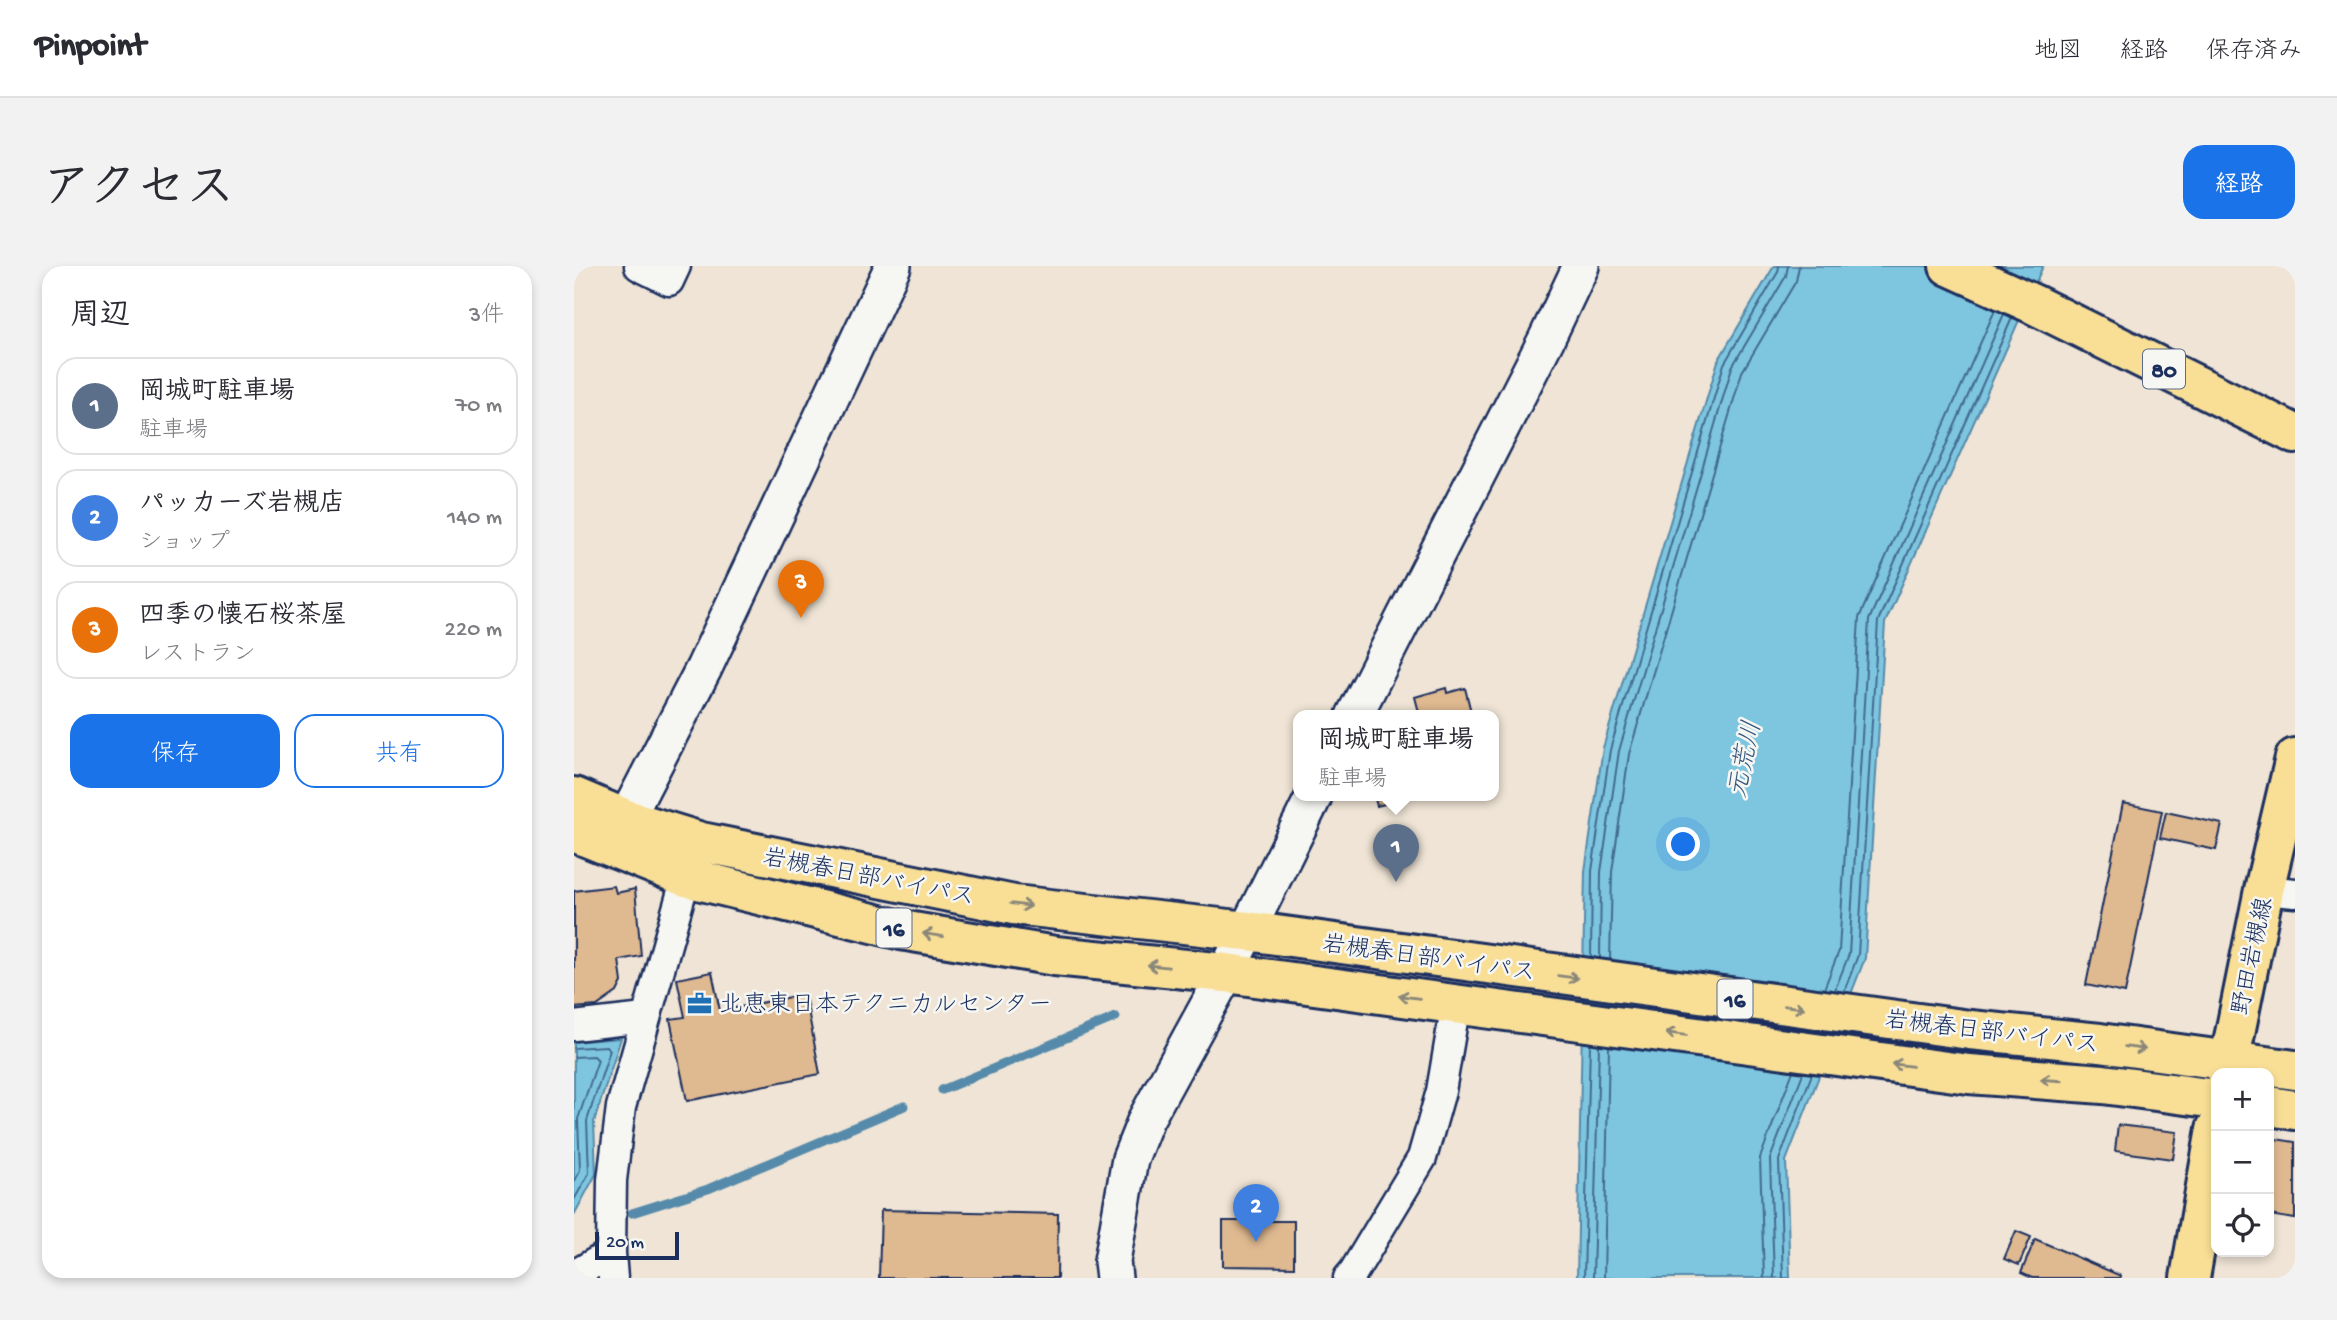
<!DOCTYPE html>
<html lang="ja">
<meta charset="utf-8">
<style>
:root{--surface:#fff;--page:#f2f2f3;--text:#2b2b33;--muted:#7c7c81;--line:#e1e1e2;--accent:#1a73e8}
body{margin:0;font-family:"Gochi Hand","Klee One",sans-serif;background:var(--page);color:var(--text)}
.controls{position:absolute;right:21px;bottom:21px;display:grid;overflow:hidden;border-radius:14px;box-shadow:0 4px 10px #0003}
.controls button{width:63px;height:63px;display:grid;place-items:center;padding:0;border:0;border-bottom:2px solid var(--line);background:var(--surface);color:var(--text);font:35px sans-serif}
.scale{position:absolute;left:21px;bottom:18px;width:84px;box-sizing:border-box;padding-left:7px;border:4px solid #1b2f5e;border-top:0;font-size:19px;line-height:24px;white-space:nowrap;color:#1b2f5e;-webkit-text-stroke:5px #f6f6f2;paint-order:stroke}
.you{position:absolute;left:1110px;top:579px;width:24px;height:24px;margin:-18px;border:5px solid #fff;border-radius:50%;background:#1a73e8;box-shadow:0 0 0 10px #1a73e833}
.badge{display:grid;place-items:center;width:46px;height:46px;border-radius:50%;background:var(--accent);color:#fff;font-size:23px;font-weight:700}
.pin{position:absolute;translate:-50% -58px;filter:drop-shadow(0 2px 4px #0008)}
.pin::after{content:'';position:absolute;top:37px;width:24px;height:21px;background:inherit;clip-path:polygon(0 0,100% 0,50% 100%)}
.popup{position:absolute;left:719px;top:444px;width:206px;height:91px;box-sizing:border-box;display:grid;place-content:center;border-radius:14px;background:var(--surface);filter:drop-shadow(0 2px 5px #0005);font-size:23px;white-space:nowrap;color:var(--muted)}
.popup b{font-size:26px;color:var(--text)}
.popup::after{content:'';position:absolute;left:50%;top:100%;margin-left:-14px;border:14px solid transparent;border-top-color:var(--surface)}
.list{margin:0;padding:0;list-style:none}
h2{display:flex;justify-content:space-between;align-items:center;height:91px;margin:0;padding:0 28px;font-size:30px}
h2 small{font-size:23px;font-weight:400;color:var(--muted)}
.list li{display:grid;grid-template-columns:46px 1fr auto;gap:21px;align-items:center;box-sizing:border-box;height:98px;margin:0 14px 14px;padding:0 14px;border:2px solid var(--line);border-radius:21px}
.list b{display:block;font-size:26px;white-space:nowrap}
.list p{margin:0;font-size:23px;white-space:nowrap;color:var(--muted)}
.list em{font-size:23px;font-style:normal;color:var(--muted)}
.actions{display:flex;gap:14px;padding:21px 28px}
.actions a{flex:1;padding:16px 0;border:2px solid var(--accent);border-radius:21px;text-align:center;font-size:24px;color:var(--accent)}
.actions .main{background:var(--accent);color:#fff}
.icon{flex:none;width:38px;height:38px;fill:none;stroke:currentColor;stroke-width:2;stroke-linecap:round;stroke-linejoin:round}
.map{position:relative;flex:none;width:1721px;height:1012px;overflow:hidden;border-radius:21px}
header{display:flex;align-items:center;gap:42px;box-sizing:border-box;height:98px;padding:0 35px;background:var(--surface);border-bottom:2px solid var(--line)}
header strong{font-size:33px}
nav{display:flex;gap:38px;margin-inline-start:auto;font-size:24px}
.intro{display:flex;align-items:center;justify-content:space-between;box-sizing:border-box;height:168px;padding:0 42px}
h1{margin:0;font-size:49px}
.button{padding:18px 32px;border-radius:21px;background:var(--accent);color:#fff;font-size:24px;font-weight:700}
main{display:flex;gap:42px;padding:0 42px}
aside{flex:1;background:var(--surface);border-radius:21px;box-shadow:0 4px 10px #0003}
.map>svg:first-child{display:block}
.water{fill:#7ec6df;stroke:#568aab;stroke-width:2}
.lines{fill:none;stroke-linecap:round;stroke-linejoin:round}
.shore{stroke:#436b92;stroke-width:2}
.stream{stroke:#568aab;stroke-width:9}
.building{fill:#dfb990;stroke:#1b2f5e;stroke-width:2}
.minor-casing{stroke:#1b2f5e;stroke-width:33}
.tertiary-casing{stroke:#1b2f5e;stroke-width:40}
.primary-casing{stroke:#1b2f5e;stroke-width:44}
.trunk-casing{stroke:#1b2f5e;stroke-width:44}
.minor{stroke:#f6f6f2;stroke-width:28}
.tertiary{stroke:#f6f6f2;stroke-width:35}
.primary{stroke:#f9df96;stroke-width:38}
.trunk{stroke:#f9df96;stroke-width:38}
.oneway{stroke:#8a877a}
.labels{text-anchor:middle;stroke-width:5;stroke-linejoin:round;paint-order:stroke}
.shield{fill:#f6f6f2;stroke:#5d6b8a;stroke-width:2}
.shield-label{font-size:23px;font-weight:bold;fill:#1b2f5e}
.street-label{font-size:24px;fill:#1b2f5e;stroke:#f6f6f2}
.poi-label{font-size:24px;fill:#1b2f5e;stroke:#f6f6f2;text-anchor:start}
.water-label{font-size:26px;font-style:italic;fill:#34557e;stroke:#f6f6f2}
</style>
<header>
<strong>Pinpoint</strong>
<nav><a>地図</a><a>経路</a><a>保存済み</a></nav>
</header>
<div class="intro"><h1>アクセス</h1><a class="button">経路</a></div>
<main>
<aside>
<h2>周辺<small>3件</small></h2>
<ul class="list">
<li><span class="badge" style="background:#5c6f8a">1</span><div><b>岡城町駐車場</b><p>駐車場</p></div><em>70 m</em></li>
<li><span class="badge" style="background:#3f7fe0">2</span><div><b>パッカーズ岩槻店</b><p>ショップ</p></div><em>140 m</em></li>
<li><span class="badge" style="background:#e8710a">3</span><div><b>四季の懐石桜茶屋</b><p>レストラン</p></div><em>220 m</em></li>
</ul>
<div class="actions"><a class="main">保存</a><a>共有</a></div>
</aside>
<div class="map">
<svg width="1721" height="1012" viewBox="0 0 1721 1012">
<rect width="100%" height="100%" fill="#efe4d5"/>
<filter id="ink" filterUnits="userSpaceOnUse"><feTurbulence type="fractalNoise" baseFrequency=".0143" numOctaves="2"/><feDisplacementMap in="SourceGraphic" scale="14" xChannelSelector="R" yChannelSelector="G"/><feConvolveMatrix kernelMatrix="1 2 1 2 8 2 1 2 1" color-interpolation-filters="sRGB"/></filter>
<g filter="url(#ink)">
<path class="water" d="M1200 0H1469L1311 357 1291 692 1212 895 1216 1012H1003L1011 605 1029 482 1144 95Z
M47 772 20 856 22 908 0 949V776Z"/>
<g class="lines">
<path class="shore" d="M1017 691 1018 605 1036 484 1150 98 1204 6 1205 0
M1026 692 1027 606 1045 485 1158 101 1212 10 1214 0
M1036 694 1038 606 1055 488 1168 106 1222 15 1225 0
M1250 723 1265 685 1285 352 1421 44
M1261 724 1275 688 1295 354 1430 48
M1270 726 1284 689 1304 355 1438 52
M0 782 32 780 36 784 13 855 15 907 0 934
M0 791 20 790 24 794 4 853 6 904 0 916
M1010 1012 1016 778
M1019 1012 1025 779
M1030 1012 1035 780
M1190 1012 1186 892 1219 805
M1200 1012 1196 893 1229 807
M1209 1012 1205 894 1238 808"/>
<path class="stream" d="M368 824 542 751
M58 947 134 923 330 840"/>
</g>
<path class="building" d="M872 422 873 427 891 422 898 450H846L841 431Z
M800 530H841L803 540Z
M1549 537 1588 545 1551 727 1512 719Z
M1592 546 1648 558 1642 584 1586 572Z
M40 620 42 627 61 623 67 690 45 694 48 716 43 726 23 740 0 742V625Z
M138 706 146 745 231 728 246 808 113 835 96 753 111 751 103 713Z
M1544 859 1603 866 1599 893 1541 885Z
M1695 872 1721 876V953L1695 949Z
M307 944 484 948 483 1012H305Z
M649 955H720V1001L649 1000Z
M1442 965 1457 971 1445 999 1430 993Z
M1461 973 1547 1010 1546 1012H1458L1447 1007Z"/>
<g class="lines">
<defs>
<path id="minor" d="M65 0 95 15 102 0
M1690 624 1721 627
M0 760 71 752
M0 1009 37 987
M39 1012 37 987 38 914 47 841 112 611 119 595
M774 1012 780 1005 848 892 867 825 882 737"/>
<path id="tertiary" d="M780 450 972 74 1007 0
M42 580 52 553 130 402 319 0
M540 1012 538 995 556 893 572 853 652 707 740 530"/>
<path id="primary" d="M1375 0 1459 38 1721 168
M1653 807 1690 624 1721 492
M1616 1012 1642 863"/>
<path id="trunk" d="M0 531 52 553 127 576 440 639 673 665 1396 764 1526 777 1721 804
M0 566 112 611 327 664 481 690 652 707 1395 808 1529 818 1642 833
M1695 840 1721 844"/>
</defs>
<use href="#minor" class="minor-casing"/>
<use href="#tertiary" class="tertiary-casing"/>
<use href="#primary" class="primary-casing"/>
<use href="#trunk" class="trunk-casing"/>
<use href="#minor" class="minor"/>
<use href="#tertiary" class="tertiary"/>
<use href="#primary" class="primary"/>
<use href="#trunk" class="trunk"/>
</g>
<defs><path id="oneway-shaft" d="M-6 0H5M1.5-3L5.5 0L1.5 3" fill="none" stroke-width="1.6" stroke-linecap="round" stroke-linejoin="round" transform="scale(1.75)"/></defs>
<g class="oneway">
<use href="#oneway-shaft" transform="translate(447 639) rotate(8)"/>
<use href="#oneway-shaft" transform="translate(359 669) rotate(-171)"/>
<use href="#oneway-shaft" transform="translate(584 700) rotate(-174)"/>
<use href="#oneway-shaft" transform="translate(994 711) rotate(8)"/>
<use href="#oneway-shaft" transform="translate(835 731) rotate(-173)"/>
<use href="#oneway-shaft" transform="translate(1220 741) rotate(8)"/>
<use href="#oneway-shaft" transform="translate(1102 768) rotate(-172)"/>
<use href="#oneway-shaft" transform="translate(1561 782) rotate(8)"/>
<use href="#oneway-shaft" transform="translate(1328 799) rotate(-172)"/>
<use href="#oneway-shaft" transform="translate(1477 814) rotate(-176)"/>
</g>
</g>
<defs>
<symbol id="office-bare" viewBox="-9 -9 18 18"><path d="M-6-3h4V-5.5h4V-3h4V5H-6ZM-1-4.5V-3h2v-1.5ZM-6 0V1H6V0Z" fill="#1f6fb2" stroke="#f6f6f2" stroke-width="2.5" paint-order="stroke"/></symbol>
</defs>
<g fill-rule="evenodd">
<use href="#office-bare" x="108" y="720" width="35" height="35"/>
</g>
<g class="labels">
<g class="shield">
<rect x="1569" y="83.5" width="42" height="39" rx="5"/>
<rect x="302.5" y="642.5" width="35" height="39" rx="5"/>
<rect x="1143.5" y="713.5" width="35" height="39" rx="5"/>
</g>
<g class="shield-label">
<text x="1590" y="111">80</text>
<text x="320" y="670">16</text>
<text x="1161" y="741">16</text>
</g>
<g class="street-label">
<text transform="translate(295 610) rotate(11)" y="8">岩槻春日部バイパス</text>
<text transform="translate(1677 690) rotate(-78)" y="8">野田岩槻線</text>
<text transform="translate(855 691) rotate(8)" y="8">岩槻春日部バイパス</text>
<text transform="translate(1418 765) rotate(7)" y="8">岩槻春日部バイパス</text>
</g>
<g class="poi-label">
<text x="145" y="745">北恵東日本テクニカルセンター</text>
</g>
<g class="water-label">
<text transform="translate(1169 493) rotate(-78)" y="9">元荒川</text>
</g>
</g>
</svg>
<div class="controls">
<button>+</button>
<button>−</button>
<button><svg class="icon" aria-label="locate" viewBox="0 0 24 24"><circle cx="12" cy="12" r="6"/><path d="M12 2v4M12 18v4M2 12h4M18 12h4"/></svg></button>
</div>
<div class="scale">20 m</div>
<div class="you"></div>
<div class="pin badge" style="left:822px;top:616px;background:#5c6f8a">1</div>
<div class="popup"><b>岡城町駐車場</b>駐車場</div>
<div class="pin badge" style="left:682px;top:976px;background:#3f7fe0">2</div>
<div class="pin badge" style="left:227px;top:352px;background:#e8710a">3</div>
</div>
</main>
